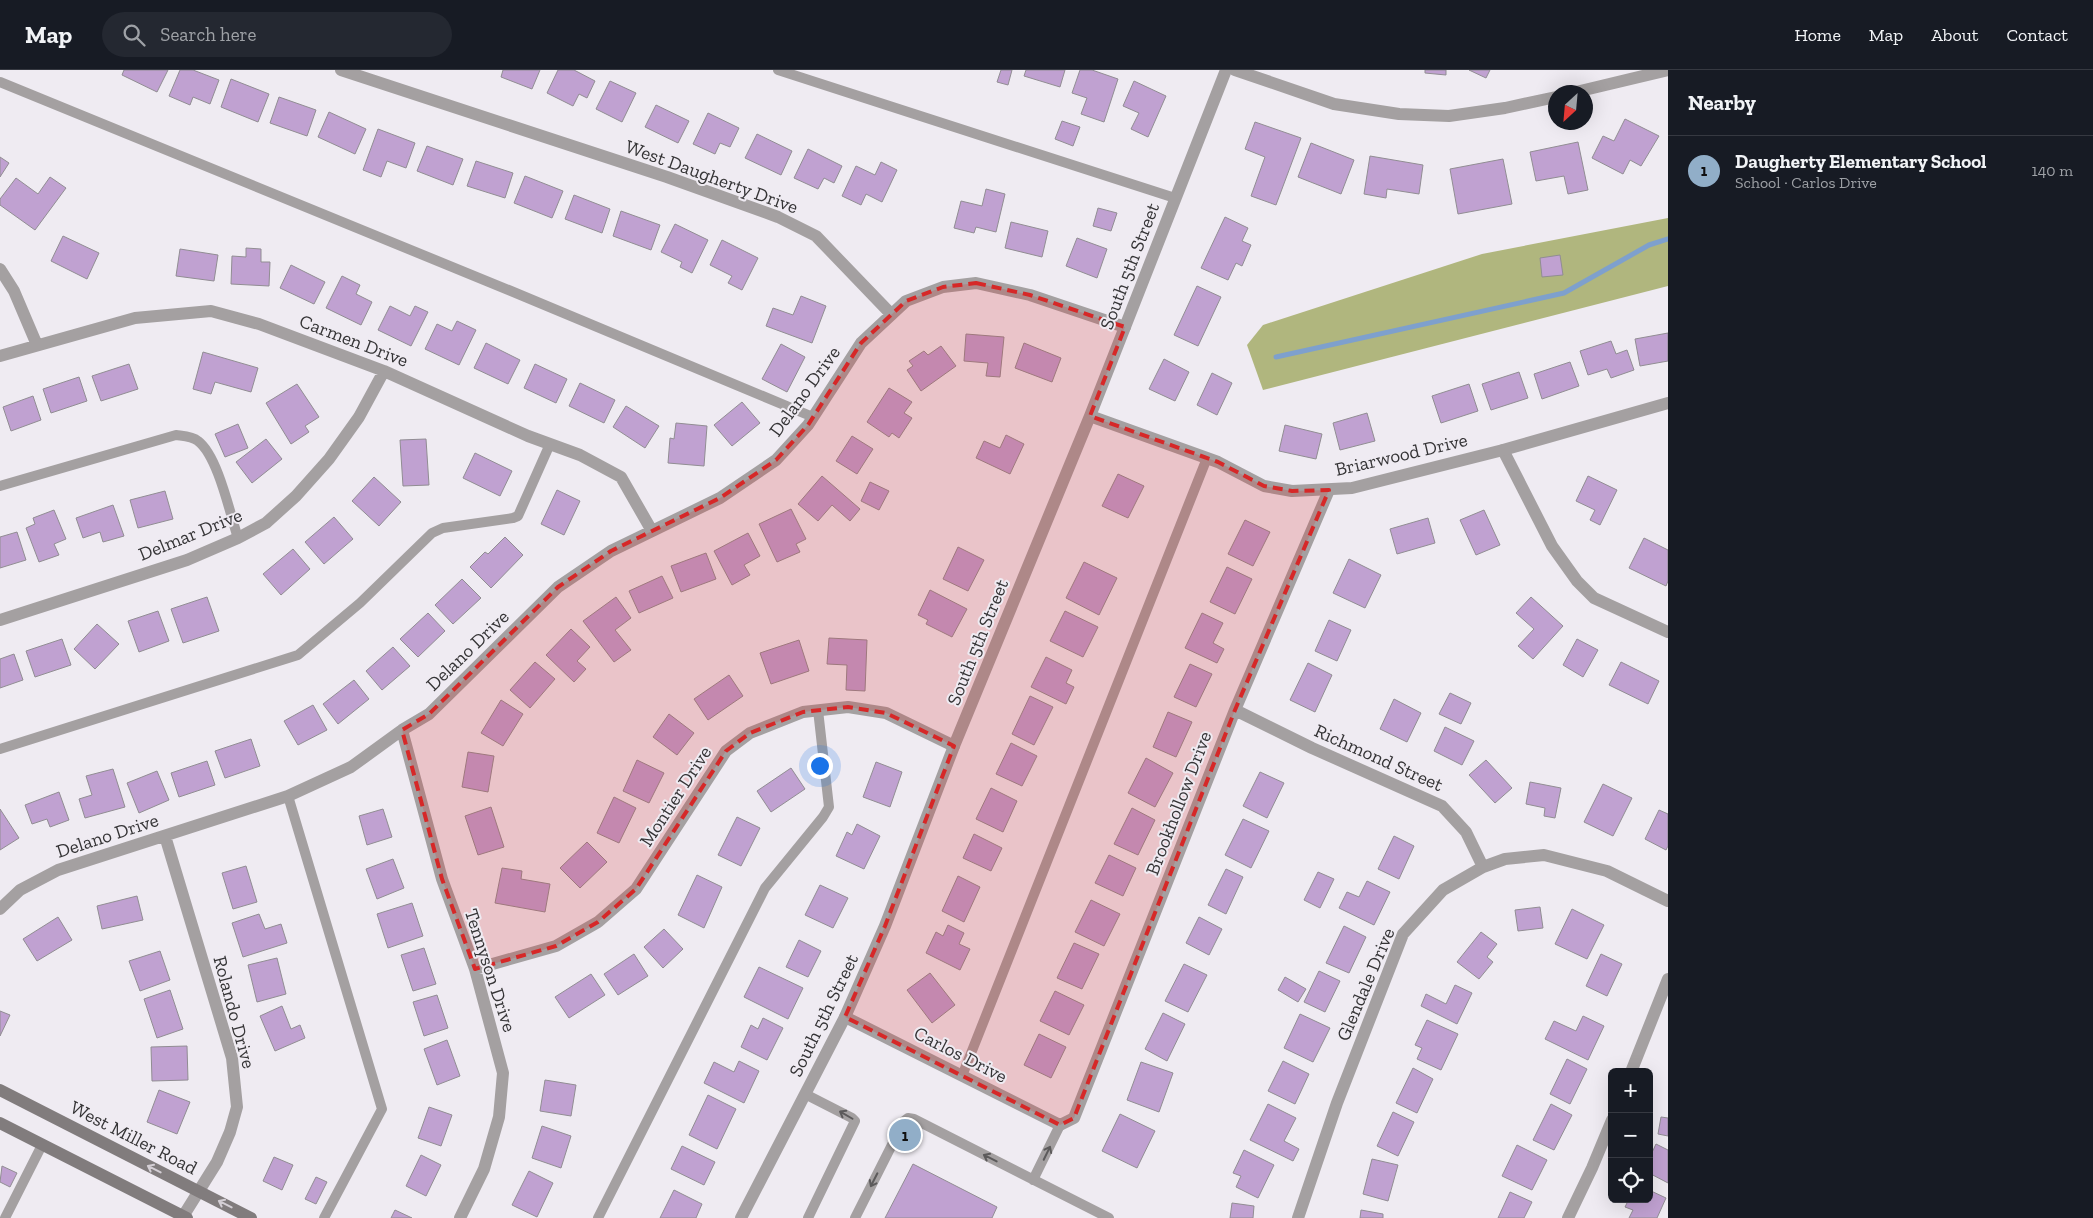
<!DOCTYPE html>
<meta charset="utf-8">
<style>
:root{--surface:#171b24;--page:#242831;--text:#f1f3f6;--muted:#9ea1a6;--line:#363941;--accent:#91aec8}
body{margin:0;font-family:"Zilla Slab",serif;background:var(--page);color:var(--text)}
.controls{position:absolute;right:15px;bottom:15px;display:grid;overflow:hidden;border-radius:8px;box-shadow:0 5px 20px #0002}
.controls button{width:45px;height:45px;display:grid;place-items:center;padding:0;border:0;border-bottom:1px solid var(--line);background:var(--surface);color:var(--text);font:25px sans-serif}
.compass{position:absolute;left:1548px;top:15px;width:45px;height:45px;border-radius:50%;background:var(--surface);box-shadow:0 5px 20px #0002;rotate:206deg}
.you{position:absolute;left:819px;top:695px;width:18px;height:18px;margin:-12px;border:4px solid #fff;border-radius:50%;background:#1a73e8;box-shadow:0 0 0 8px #1a73e833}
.badge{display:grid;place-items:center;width:32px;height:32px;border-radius:50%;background:var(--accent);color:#111;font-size:16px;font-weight:700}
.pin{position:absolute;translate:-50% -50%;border:2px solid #fff;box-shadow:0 1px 5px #0006}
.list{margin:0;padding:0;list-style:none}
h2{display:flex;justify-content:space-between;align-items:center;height:65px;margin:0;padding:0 20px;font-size:21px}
h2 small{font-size:16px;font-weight:400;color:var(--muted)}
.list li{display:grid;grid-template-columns:32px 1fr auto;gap:15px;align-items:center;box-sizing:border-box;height:70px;padding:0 20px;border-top:1px solid var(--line)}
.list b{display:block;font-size:19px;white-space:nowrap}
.list p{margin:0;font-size:16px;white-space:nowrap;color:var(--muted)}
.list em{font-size:16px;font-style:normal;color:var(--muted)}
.icon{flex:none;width:28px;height:28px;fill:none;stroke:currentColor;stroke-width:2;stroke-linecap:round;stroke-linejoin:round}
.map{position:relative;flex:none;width:1668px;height:1148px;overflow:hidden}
header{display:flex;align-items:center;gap:30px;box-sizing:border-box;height:70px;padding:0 25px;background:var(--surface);border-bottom:1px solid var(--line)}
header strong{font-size:24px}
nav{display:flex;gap:28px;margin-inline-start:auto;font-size:18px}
.search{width:350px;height:45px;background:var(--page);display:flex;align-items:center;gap:12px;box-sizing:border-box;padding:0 18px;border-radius:28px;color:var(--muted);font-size:19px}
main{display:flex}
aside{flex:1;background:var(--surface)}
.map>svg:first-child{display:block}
.forest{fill:#b0b67e}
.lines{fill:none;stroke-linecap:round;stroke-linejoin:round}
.stream{stroke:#7ea0cd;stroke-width:5}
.building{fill:#c0a1d1;stroke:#918d93}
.service{stroke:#a4a0a1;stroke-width:10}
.minor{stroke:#a4a0a1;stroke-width:12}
.tertiary{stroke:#a4a0a1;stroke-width:12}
.secondary{stroke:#817c7d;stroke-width:12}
.oneway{stroke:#5c5a5b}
.oneway2{stroke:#d4cfd5}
.marked{fill:#d62828;fill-opacity:0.2;stroke:#d62828;stroke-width:4;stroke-dasharray:10 6;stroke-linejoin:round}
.labels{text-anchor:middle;stroke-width:4;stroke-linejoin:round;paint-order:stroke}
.street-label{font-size:19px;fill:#353436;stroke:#efebf2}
</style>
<header>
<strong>Map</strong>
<div class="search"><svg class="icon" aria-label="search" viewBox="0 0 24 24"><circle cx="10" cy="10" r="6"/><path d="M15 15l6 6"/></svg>Search here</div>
<nav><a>Home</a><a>Map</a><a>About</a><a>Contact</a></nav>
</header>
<main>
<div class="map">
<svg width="1668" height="1148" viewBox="0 0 1668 1148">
<rect width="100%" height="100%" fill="#efebf2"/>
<path class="forest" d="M1668 148V216L1263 320 1247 275 1263 255 1482 184Z"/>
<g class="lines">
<path class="stream" d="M1276 287 1564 223 1649 175 1668 169"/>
</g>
<path class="building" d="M124 0H168L157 22 122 5Z
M180 0H193L219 10 210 34 193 27 190 35 169 26Z
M503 0H540L532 19 501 7Z
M558 0H574L595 11 587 28 579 24 573 36 547 23Z
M1001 0H1012L1008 15 997 12Z
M1026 0H1065L1060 17 1024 6Z
M1080 0H1092L1118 9 1104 52 1081 44 1087 28 1072 23Z
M1425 0H1446V5L1425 3Z
M1469 0H1490L1486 8Z
M231 9 269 24 258 52 221 37Z
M610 11 636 23 622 52 596 39Z
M1134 11 1166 26 1148 67 1131 59 1139 43 1123 36Z
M279 27 316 40 307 66 270 53Z
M656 35 689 51 678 73 645 57Z
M329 42 366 59 355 84 318 67Z
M708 43 739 58 730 77 720 73 715 84 693 74Z
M1625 49 1659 66 1641 96 1630 90 1623 104 1592 88 1603 66 1614 71Z
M1062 51 1080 57 1073 76 1055 69Z
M1255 52 1301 68 1276 135 1251 126 1265 87 1245 79Z
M378 59 415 73 406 98 387 91 381 107 363 100Z
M757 64 792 81 781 105 745 88Z
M1578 72 1588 120 1568 124 1564 106 1536 111 1530 82Z
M1311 73 1354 90 1341 124 1298 107Z
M427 76 463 89 453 115 417 101Z
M808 79 842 96 834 113 824 108 818 119 794 108Z
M1370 86 1423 95 1419 124 1387 119 1386 128 1364 124Z
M0 87 9 93 0 107Z
M1503 89 1512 134 1458 144 1450 99Z
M476 91 513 103 505 128 467 116Z
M881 92 897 100 882 132 866 124 861 135 842 126 856 96 875 105Z
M525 106 563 121 552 148 514 133Z
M50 107 66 118 35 160 0 135V129L16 108 38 124Z
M986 119 1005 124 996 162 976 157 974 163 954 158 961 131 982 136Z
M574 125 610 139 602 163 565 149Z
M1098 138 1117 143 1111 161 1093 156Z
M621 141 660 155 651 180 613 166Z
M1225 147 1248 158 1242 171 1251 175 1242 196 1236 193 1228 210 1201 198Z
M1011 152 1048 161 1042 187 1005 178Z
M675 154 708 170 692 203 680 197 682 192 661 182Z
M63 166 99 183 87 209 51 191Z
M1077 168 1107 179 1097 208 1066 196Z
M722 170 758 188 742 220 728 213 732 206 710 195Z
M246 178 261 179V192H270L269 216 231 214 232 186 246 187Z
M180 179 218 185 214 211 176 206Z
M1560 185 1563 205 1542 207 1540 188Z
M291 195 325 212 314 234 280 218Z
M342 206 360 215 356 224 372 232 361 255 326 238Z
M1197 216 1221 227 1198 276 1174 265Z
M801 226 826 236 812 273 766 256 773 238 793 245Z
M390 236 410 246 415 236 428 242 411 276 378 260Z
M457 251 476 260 459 295 425 279 437 254 452 261Z
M1668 263V291L1640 296 1635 269Z
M966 264 1004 267 1000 307 986 306 988 293 964 291Z
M1611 271 1616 284 1627 280 1634 300 1611 308 1607 299 1588 305 1580 281Z
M486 273 520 290 508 314 474 298Z
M1024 273 1061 288 1052 312 1015 298Z
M781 274 805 287 787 322 762 309Z
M941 276 956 296 921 321 907 300 913 296 909 291 924 281 928 285Z
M203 282 258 298 251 322 215 312 211 324 193 319Z
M1164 289 1189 302 1175 331 1149 319Z
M1570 292 1579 316 1542 329 1534 304Z
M129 294 138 319 101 331 92 306Z
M535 294 567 309 556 333 524 318Z
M1519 302 1528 328 1491 340 1482 314Z
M1212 303 1232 313 1217 345 1197 335Z
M79 307 87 331 51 343 43 319Z
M580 313 615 330 604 353 569 336Z
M297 314 319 347 305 356 309 362 291 374 266 333Z
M1469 314 1478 341 1441 353 1432 326Z
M889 318 912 332 904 343 912 348 899 368 892 363 889 367 867 352Z
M33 326 41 350 11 361 3 337Z
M742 332 760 353 732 376 714 355Z
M626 336 659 356 645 378 613 357Z
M1367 343 1375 371 1340 380 1333 353Z
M676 353 707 356 704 396 668 393 670 368 674 369Z
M238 354 248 378 225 387 215 364Z
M1285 355 1322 364 1316 389 1279 381Z
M1006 365 1024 374 1010 404 976 388 984 371 1000 378Z
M852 366 873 379 857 404 836 391Z
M266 369 282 389 252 413 236 392Z
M426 369 429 415 403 416 400 370Z
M475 383 512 401 500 426 463 408Z
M1118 404 1144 416 1128 448 1102 436Z
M822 406 860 439 850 451 832 435 818 451 798 434Z
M1588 406 1617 420 1600 455 1590 450 1595 440 1576 431Z
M374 407 401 432 379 456 352 431Z
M870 412 889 421 879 440 861 431Z
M557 420 580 431 564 465 541 454Z
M165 421 173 449 138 458 130 430Z
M113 435 124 466 103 472 100 462 83 468 76 448Z
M791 439 806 469 796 474 800 482 777 492 759 454Z
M54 440 66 469 54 474 59 485 39 492 26 458 35 454 33 448Z
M1484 440 1500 475 1476 485 1460 450Z
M334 447 353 469 324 494 305 472Z
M1428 448 1435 473 1397 484 1390 459Z
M1245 450 1270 462 1253 496 1228 484Z
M17 462 26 490 0 498V467Z
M748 463 760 486 744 495 750 505 732 515 714 481Z
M505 467 523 485 491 518 470 497 485 482 488 484Z
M1644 468 1668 480V511L1666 516 1629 498Z
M958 477 984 490 968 521 943 509Z
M293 479 310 499 281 525 263 504Z
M706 483 716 509 681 522 671 496Z
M1349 489 1381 505 1365 538 1333 523Z
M1084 492 1117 508 1099 545 1066 528Z
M1227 497 1252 509 1235 544 1210 532Z
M662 506 673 528 639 543 629 521Z
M462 509 481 528 453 554 435 535Z
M930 520 967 539 952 567 926 554 928 550 918 545Z
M207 527 219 561 183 573 171 539Z
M616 527 631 548 615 560 631 580 614 592 583 551Z
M1531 527 1563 556 1533 589 1518 576 1534 559 1516 543Z
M158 541 169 571 139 582 128 551Z
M1065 541 1098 557 1083 587 1050 571Z
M428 543 445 561 418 587 400 569Z
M1202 543 1223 553 1213 573 1224 579 1217 593 1185 578Z
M1329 550 1351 560 1337 591 1315 581Z
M97 554 119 574 95 599 74 579Z
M571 559 590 577 577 591 586 599 574 612 546 585Z
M829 568 867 570 865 621 846 620 847 595 827 594Z
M62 569 71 595 35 607 26 581Z
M1577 569 1598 580 1583 607 1563 595Z
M799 570 809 601 771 614 760 583Z
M393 577 410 596 382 620 366 601Z
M14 584 23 610 0 618V589Z
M1046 587 1072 600 1066 613 1074 617 1066 634 1031 617Z
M535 592 555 609 530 638 510 620Z
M1621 592 1659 611 1648 634 1609 615Z
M1308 593 1332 605 1315 642 1290 630Z
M1190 594 1212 604 1196 637 1174 627Z
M729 605 743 626 708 650 694 629Z
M354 610 369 629 338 654 323 634Z
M1450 623 1471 633 1461 654 1439 644Z
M1030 626 1053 637 1034 675 1012 664Z
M1394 629 1421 643 1407 672 1380 659Z
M501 630 523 644 503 676 481 663Z
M313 635 327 660 298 675 284 651Z
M1168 642 1192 652 1176 687 1153 677Z
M669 644 694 663 677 685 653 667Z
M1445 657 1474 671 1462 695 1434 681Z
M251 669 260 696 225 708 215 681Z
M1011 673 1037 686 1022 716 996 704Z
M468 682 494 686 488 722 462 717Z
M1146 688 1173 703 1155 737 1128 723Z
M637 690 664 703 649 733 623 721Z
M1486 690 1512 718 1495 733 1469 705Z
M207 691 215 715 179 727 171 703Z
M876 692 902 702 890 737 863 727Z
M791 698 805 719 771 742 757 721Z
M113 699 125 737 85 748 79 729 92 725 86 706Z
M157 701 169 730 139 743 127 713Z
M1260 702 1284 713 1267 748 1243 736Z
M1530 712 1561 718 1555 748 1544 746 1545 738 1526 734Z
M1603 714 1632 728 1613 766 1584 752Z
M991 718 1017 731 1003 762 976 749Z
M59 722 69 750 50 757 47 749 32 754 25 735Z
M614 727 636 738 619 773 597 763Z
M491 737 504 777 478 785 465 746Z
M1132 738 1155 750 1138 785 1114 774Z
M0 739 19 768 0 780Z
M383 739 392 767 367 775 359 746Z
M1659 740 1668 744V776L1666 780 1645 769Z
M737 747 760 758 741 796 718 785Z
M1243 749 1269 761 1251 798 1225 785Z
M857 754 880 766 864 799 836 786 847 762 852 765Z
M974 764 1002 778 991 801 963 788Z
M1394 766 1414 776 1399 809 1378 799Z
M587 772 607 792 580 818 560 798Z
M1109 785 1136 798 1123 826 1095 813Z
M393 789 404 818 377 829 366 799Z
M246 796 257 832 233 839 222 803Z
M502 798 522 801 521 809 550 814 545 842 495 833Z
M1226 799 1243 807 1226 844 1208 835Z
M1318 802 1334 809 1320 838 1304 830Z
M697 805 722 817 704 858 678 845Z
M958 806 980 817 964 852 942 841Z
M1367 811 1390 822 1374 855 1339 838 1347 822 1359 827Z
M820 815 848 828 833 858 805 845Z
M137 826 143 850 102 859 97 836Z
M1091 830 1120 844 1104 876 1075 862Z
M412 833 423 866 388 878 377 844Z
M1540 837 1543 858 1518 861 1515 840Z
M1572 839 1604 855 1587 889 1555 874Z
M259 844 265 859 281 854 287 873 243 887 232 853Z
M58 847 72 870 37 891 23 869Z
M1199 847 1222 859 1209 885 1186 873Z
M948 855 964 863 959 874 970 879 960 900 926 883 936 862 943 866Z
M1344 856 1366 867 1349 903 1326 893Z
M664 859 683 879 663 898 644 877Z
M1481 862 1497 874 1487 887 1493 892 1479 909 1457 892Z
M799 870 821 881 808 907 786 897Z
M1074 873 1099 884 1082 919 1057 908Z
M424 878 436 914 413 921 401 885Z
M160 881 170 910 140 921 129 891Z
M634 884 648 906 618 925 604 904Z
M1601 884 1622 894 1607 926 1586 916Z
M277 888 286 924 257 932 248 895Z
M1184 894 1207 905 1188 942 1165 931Z
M759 897 803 918 788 949 744 927Z
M1319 901 1340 911 1325 942 1304 932Z
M930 903 955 935 932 953 907 920Z
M591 904 605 925 569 948 555 927Z
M1285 907 1306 919 1298 932 1278 920Z
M1455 915 1472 923 1457 954 1421 936 1426 924 1446 934Z
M170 920 183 959 157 968 144 929Z
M1055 921 1084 935 1069 965 1040 951Z
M437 925 448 958 424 966 413 932Z
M282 936 291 959 300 955 305 968 275 981 260 946Z
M0 941 10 945 0 966Z
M1163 943 1185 954 1167 991 1145 979Z
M1300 944 1330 958 1313 992 1284 978Z
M1583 946 1604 956 1588 990 1545 969 1554 951 1576 961Z
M763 948 783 958 767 990 741 977 751 955 758 959Z
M1427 950 1458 964 1441 1000 1417 989 1422 978 1415 975Z
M1039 964 1066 977 1051 1008 1024 995Z
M447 970 460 1006 437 1015 424 979Z
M187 976 188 1010 152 1011 151 977Z
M1567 989 1587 999 1570 1034 1550 1024Z
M739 991 759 1001 744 1033 704 1013 714 992 734 1002Z
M1283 991 1309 1004 1295 1034 1268 1021Z
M1141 992 1173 1003 1159 1042 1127 1030Z
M1413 998 1433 1009 1417 1043 1396 1033Z
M545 1010 576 1015 571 1046 540 1041Z
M159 1020 190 1032 177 1064 147 1052Z
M708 1025 736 1039 717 1079 689 1065Z
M1268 1034 1296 1048 1284 1071 1299 1079 1293 1091 1250 1070Z
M1551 1034 1572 1045 1554 1080 1533 1070Z
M429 1037 452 1045 441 1076 418 1068Z
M1393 1042 1414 1052 1398 1086 1377 1076Z
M1120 1044 1155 1061 1137 1098 1102 1081Z
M1661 1047 1668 1048V1066L1658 1064Z
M542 1056 571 1066 561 1098 532 1088Z
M1656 1074 1668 1080V1113L1649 1103V1089Z
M1517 1075 1547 1090 1532 1120 1502 1106Z
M682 1076 715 1092 704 1115 671 1099Z
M1244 1080 1274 1095 1258 1128 1236 1117 1241 1106 1233 1103Z
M421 1085 441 1095 426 1126 406 1116Z
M274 1087 293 1095 282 1120 263 1111Z
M1372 1089 1398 1095 1388 1131 1363 1124Z
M913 1094 997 1137 992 1148H885Z
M2 1096 17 1103 10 1117 0 1112Z
M529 1101 553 1113 537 1147 512 1135Z
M316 1107 327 1112 316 1134 305 1129Z
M674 1120 702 1134 696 1148H660Z
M1649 1120 1666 1128 1657 1148H1629L1633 1140 1625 1137 1629 1129H1649Z
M1510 1122 1532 1132 1524 1148H1498Z
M1232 1133 1254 1136 1253 1148H1230Z
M395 1140 412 1148H391Z
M1361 1140 1383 1144V1148H1360Z"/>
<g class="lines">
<path class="service" d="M778 0 1175 128
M0 12 511 221 813 347
M0 416 176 365C183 366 192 366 198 371 218 386 230 444 238 468
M0 679 298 585 360 533 432 463 443 458 513 448 518 446 550 374
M288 726 382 1039 324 1148
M962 1006 1207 388
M805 1024 852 1048 855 1051 808 1148
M1033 1110 1060 1055
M5 1148 42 1075
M598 1148 765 818 823 747 829 737 818 640
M855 1148 904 1051 908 1048 914 1049 1109 1148"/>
<path class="minor" d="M341 0 667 107 778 147 816 166 891 244
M1235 0 1334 34 1399 44 1449 46 1505 38 1556 27
M1576 22 1668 0
M0 199 14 221 37 275
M0 286 135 248 211 241 259 254 384 301 528 366 580 385 621 407 652 461
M1503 380 1552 476 1577 511 1594 528 1668 562
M0 550 187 490 238 468 266 453 296 426 329 389 359 347 384 301
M1235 640 1312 678 1442 736 1466 762 1483 797
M402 660 442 809 475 899 503 1003 499 1047 484 1099 460 1148
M165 766 232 988 237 1037 230 1062 217 1092 182 1148
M0 839 20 820 58 800 288 726 351 697 402 660 429 644 558 517 611 481 720 428 776 390 808 355 861 273 906 231 943 217 976 213 1030 225 1125 257
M475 899 556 876 598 852 636 819 726 681 750 663 803 642 848 637 886 643 954 676
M845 947 1060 1055 1074 1048 1235 640 1329 420
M1631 1002 1668 909
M1298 1148 1337 1033 1403 864 1443 820 1483 797 1505 789 1544 785 1607 801 1668 831
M1568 1148 1592 1098 1612 1050"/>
<path class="tertiary" d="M1090 346 1218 392 1264 416 1292 421 1352 418 1503 380 1668 333
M741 1148 845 947 885 856 954 676 1090 346 1226 0"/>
<path class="secondary" d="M0 1020 251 1148
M0 1053 187 1148"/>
</g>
<defs><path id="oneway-shaft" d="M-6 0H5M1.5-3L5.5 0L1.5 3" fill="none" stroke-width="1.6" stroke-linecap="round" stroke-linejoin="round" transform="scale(1.25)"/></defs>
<g class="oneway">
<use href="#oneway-shaft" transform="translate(846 1045) rotate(-150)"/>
<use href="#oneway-shaft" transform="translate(1047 1083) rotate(-64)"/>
<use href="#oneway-shaft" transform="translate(990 1088) rotate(-153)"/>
<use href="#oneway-shaft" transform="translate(874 1110) rotate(117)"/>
</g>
<g class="oneway2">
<use href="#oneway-shaft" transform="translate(154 1099) rotate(-153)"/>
<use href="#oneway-shaft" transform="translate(225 1134) rotate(-153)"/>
</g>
<path class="marked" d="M976 213 1030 225 1125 257 1090 346 1218 392 1264 416 1292 421 1329 420 1235 640 1074 1048 1060 1055 845 947 885 856 954 676 886 643 848 637 803 642 750 663 726 681 636 819 598 852 556 876 475 899 442 809 402 660 429 644 558 517 611 481 720 428 776 390 808 355 861 273 906 231 943 217Z"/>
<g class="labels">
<g class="street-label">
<text transform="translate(712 106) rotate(20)" y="7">West Daugherty Drive</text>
<text transform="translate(1129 196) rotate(-69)" y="7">South 5th Street</text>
<text transform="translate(354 270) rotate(21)" y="7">Carmen Drive</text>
<text transform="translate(804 321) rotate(-54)" y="7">Delano Drive</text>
<text transform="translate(1401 384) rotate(-13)" y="7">Briarwood Drive</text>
<text transform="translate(190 464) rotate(-22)" y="7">Delmar Drive</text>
<text transform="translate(977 572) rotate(-68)" y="7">South 5th Street</text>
<text transform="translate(467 580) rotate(-44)" y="7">Delano Drive</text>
<text transform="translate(1379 687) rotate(24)" y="7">Richmond Street</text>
<text transform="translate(675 726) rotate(-57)" y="7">Montier Drive</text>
<text transform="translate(1178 733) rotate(-69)" y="7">Brookhollow Drive</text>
<text transform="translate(107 765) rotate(-18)" y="7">Delano Drive</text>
<text transform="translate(491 900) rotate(72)" y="7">Tennyson Drive</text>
<text transform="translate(1365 914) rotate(-67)" y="7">Glendale Drive</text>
<text transform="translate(235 942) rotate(75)" y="7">Rolando Drive</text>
<text transform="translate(823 945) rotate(-64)" y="7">South 5th Street</text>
<text transform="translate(961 984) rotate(27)" y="7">Carlos Drive</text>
<text transform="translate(134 1067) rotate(27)" y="7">West Miller Road</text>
</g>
</g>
</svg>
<div class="controls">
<button>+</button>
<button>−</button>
<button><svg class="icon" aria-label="locate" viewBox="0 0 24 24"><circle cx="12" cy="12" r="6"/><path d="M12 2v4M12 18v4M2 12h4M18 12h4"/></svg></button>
</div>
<svg class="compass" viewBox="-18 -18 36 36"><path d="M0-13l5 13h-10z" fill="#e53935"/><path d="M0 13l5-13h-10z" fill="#9ea1a6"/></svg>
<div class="you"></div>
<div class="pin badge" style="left:905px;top:1065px">1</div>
</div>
<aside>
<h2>Nearby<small></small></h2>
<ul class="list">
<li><span class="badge">1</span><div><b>Daugherty Elementary School</b><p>School · Carlos Drive</p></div><em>140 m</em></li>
</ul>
</aside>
</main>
